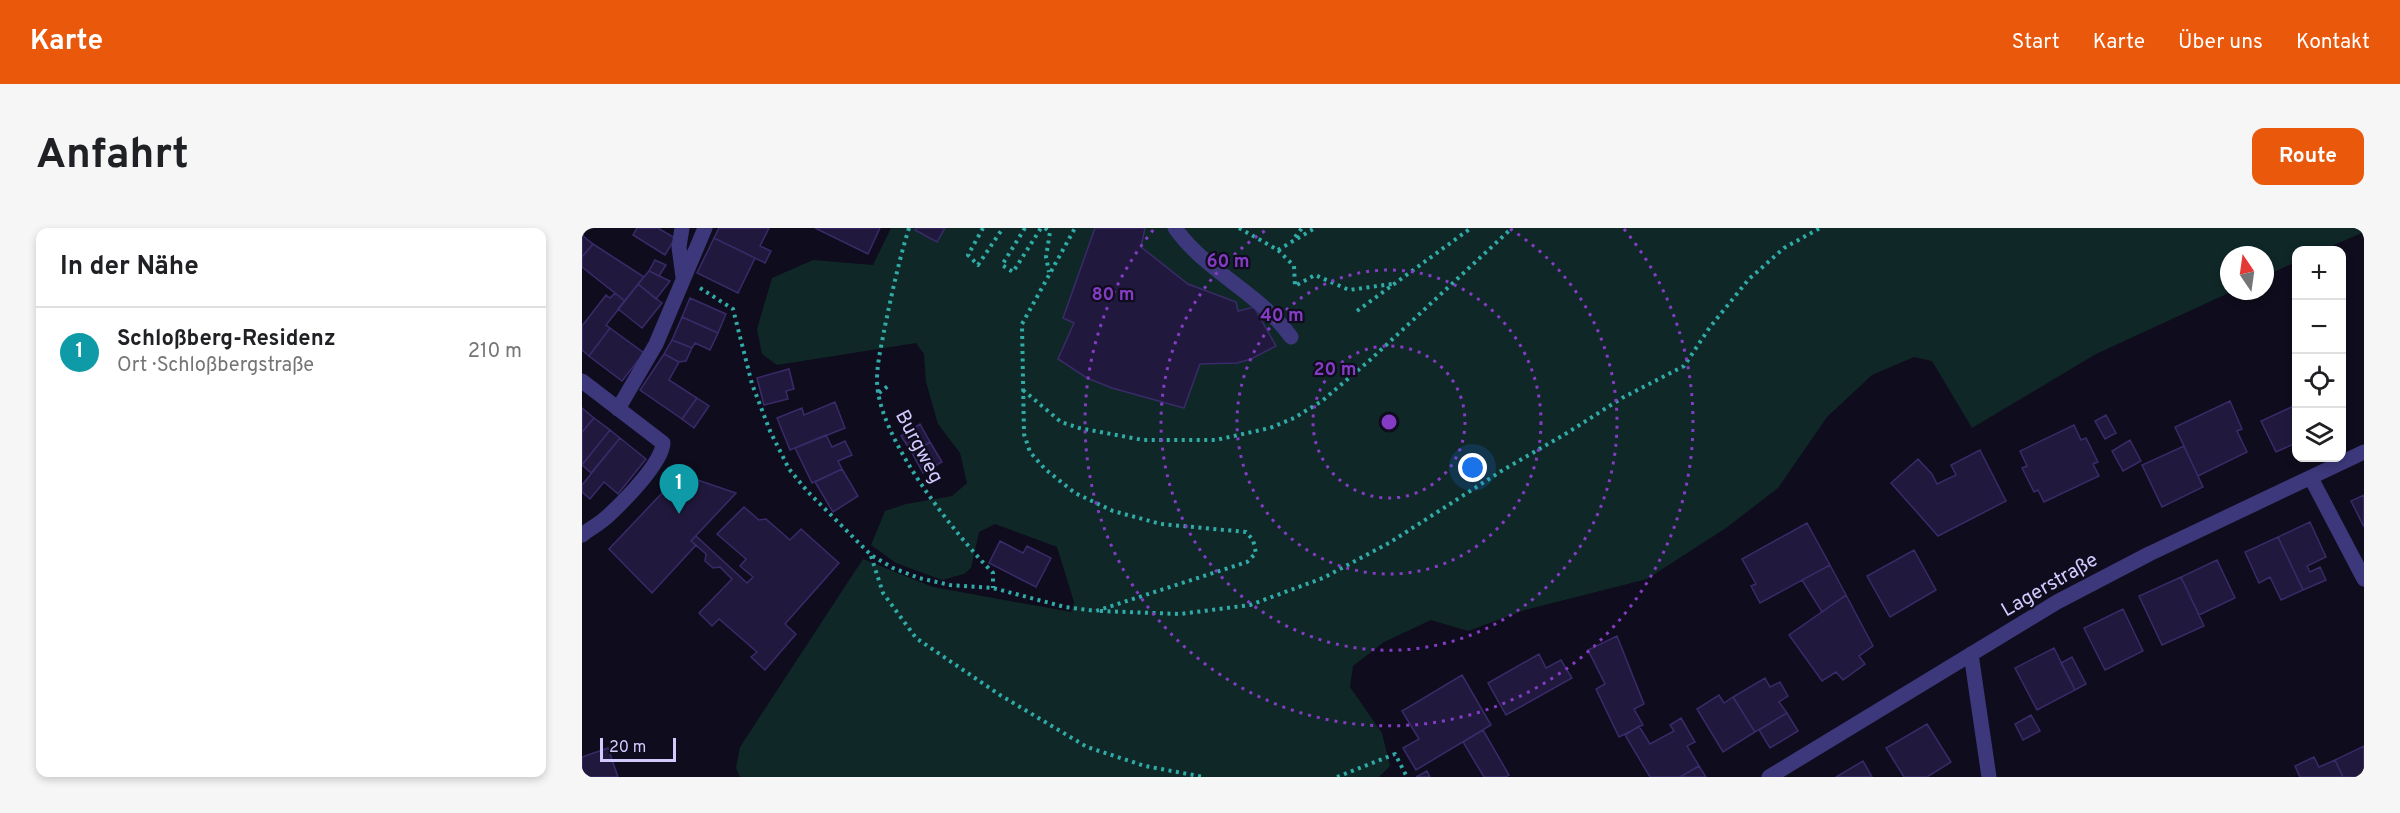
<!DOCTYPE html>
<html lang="de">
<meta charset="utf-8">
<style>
:root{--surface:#fff;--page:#f6f6f6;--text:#202124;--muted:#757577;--line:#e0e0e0;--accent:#ea580c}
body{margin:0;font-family:Overpass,sans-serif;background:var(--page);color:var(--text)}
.controls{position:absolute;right:18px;top:18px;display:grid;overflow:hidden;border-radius:12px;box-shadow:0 3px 9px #0003}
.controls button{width:54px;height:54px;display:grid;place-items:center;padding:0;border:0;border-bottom:2px solid var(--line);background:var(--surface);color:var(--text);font:30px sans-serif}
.compass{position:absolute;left:1638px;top:18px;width:54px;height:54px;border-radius:50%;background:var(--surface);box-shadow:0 3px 9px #0003;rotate:347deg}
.scale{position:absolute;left:18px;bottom:15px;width:76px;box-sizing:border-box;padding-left:6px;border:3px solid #d1cafe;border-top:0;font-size:16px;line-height:21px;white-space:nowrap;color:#d1cafe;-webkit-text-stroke:4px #0f0c1d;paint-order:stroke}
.you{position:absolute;left:891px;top:240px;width:21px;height:21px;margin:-15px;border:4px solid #fff;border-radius:50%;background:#1a73e8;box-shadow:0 0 0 9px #1a73e833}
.badge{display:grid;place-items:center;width:39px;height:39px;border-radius:50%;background:var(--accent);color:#fff;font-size:20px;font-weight:700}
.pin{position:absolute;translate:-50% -50px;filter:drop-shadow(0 2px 3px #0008)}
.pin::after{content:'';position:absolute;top:32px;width:21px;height:18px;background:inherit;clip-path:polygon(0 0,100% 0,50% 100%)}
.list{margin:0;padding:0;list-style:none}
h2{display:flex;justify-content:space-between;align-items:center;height:78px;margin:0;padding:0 24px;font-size:26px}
h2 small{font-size:20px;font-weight:400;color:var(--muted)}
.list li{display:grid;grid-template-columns:39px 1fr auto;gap:18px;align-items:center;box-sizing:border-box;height:90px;padding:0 24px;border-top:2px solid var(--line)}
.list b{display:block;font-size:22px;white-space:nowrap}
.list p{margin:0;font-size:20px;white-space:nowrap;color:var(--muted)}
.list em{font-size:20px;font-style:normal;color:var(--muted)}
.icon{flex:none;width:33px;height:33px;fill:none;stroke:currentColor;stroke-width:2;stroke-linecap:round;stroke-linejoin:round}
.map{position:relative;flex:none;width:1782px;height:549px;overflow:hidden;border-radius:12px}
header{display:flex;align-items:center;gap:36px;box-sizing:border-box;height:84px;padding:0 30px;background:var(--accent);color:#fff}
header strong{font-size:28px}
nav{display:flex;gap:33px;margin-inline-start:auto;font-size:21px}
.intro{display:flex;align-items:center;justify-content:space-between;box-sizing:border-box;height:144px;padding:0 36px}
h1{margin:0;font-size:42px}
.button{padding:15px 27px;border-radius:12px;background:var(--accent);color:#fff;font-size:21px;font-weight:700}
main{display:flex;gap:36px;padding:0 36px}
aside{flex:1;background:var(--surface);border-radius:12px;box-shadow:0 3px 9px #0003}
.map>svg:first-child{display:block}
.green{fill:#0f2727}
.building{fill:#21193d;stroke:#392b69;stroke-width:1.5}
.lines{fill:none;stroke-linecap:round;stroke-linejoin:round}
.path{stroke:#30aba7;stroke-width:4;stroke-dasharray:3 4.5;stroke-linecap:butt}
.minor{stroke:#3c387b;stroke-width:15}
.ring{fill:none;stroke:#843cc5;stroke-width:3;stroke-dasharray:3 6}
.labels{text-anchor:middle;stroke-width:4.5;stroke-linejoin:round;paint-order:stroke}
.street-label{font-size:20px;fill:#d1cafe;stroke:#0f0c1d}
.centre{fill:#843cc5;stroke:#0f0c1d;stroke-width:3}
.ring-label{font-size:18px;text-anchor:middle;font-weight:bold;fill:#843cc5;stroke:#0f0c1d;stroke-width:4.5;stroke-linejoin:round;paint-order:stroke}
</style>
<header>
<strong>Karte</strong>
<nav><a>Start</a><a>Karte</a><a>Über uns</a><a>Kontakt</a></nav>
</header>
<div class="intro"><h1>Anfahrt</h1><a class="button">Route</a></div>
<main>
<aside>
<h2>In der Nähe<small></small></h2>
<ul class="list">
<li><span class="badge" style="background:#0f9aa8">1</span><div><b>Schloßberg-Residenz</b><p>Ort · Schloßbergstraße</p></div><em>210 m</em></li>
</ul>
</aside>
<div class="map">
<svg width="1782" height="549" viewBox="0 0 1782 549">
<rect width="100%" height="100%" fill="#0f0c1d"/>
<path class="green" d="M309 0H1782V4L1740 22H1714V34L1683 48V27H1647V63H1651L1514 126 1390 200 1350 133 1332 129 1290 147 1245 189 1196 260 1144 300 1065 351 943 382 886 403 849 392 802 414 771 438 768 459 800 505 808 538 797 549H158L154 540 158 519 281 331 351 359 489 384 492 374 475 319 413 296 397 304 389 340 382 346 360 352 314 335 289 317 303 283 324 276 370 268 385 255 378 225 356 196 344 154 342 126 334 115 195 137 180 126 175 101 190 50 231 32 291 37Z"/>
<path class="building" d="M55 0H76L93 10 83 27 51 7Z
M137 0H187L178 18 189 23 183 35 132 10Z
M233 0H298L286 26Z
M335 0H363L355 14 333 2Z
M513 0H563L559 19 606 56 654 74 656 83 672 79 694 118 669 131 655 135 618 136 602 180 530 160 505 150 476 131 492 95 481 90Z
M0 7 11 16 0 29Z
M132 10 173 30 156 65 115 45Z
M11 16 62 49 43 73 0 39V29Z
M73 32 84 37 77 48 67 43Z
M67 43 88 53 74 71 56 56Z
M56 56 80 75 60 100 36 81Z
M33 65 43 73 24 97 28 100 7 128 0 122V98L24 67 28 70Z
M108 70 144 86 136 105 100 89Z
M100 89 136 105 128 122 113 115 110 120 90 112Z
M28 100 62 125 40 153 7 128Z
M90 112 110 120 104 133 97 134 82 126Z
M82 126 97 134 87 152 115 170 100 191 58 162Z
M207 141 212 161 204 163 206 171 182 177 175 150Z
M115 170 127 178 112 200 100 191Z
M1648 173 1660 201 1655 203 1665 224 1616 248 1593 199Z
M253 174 263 200 208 222 195 190 220 180 222 187Z
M1714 177V215L1694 224 1679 193Z
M0 180 12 190 0 204Z
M1524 187 1534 205 1523 211 1513 193Z
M12 190 28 202 0 237V204Z
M338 196 348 214 330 225 319 208Z
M1492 197 1499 212 1504 210 1516 234 1511 236 1517 248 1462 274 1456 262 1452 264 1440 240 1445 238 1438 223Z
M28 202 38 210 9 245 0 237Z
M244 207 250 219 263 213 270 227 256 233 260 241 230 255 213 220Z
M38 210 64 231 36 266 22 254 8 271 0 264V257Z
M1548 212 1559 233 1541 243 1530 223Z
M348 214 360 234 341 245 330 225Z
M1602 218 1621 259 1580 279 1560 237Z
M1398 222 1424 273 1356 308 1309 255 1336 231 1350 246 1355 256 1374 247 1369 237Z
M260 241 276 268 251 284 233 254Z
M98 246 154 265 109 313 114 317 70 365 27 321Z
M1782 267V299L1769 273Z
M162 279 177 292 184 291 208 312 219 301 257 335 203 396 214 406 183 442 169 429 175 424 137 391 130 398 117 385 150 351 138 339 131 340 123 333 124 326 109 313 114 308 165 355 171 349 158 338 164 331 135 306Z
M1728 294 1744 329 1725 338 1728 344 1738 339 1744 352 1721 362 1696 309Z
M1225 295 1248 337 1178 375 1169 358 1174 356 1160 331Z
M1696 309 1721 362 1699 372 1688 349 1677 355 1663 324Z
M418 313 441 325 445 318 469 330 454 359 407 335Z
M1332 322 1354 362 1308 389 1285 348Z
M1635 332 1653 370 1617 387 1599 349Z
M1248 337 1264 367 1240 384 1220 352Z
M1599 349 1622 398 1580 417 1557 368Z
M1264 367 1291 418 1277 428 1283 436 1261 452 1254 444 1240 453 1207 407Z
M1541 381 1561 423 1523 442 1502 400Z
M1035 408 1062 476 1052 481 1061 497 1037 509 1014 461 1023 456 1006 422Z
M1472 420 1493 462 1455 482 1433 440Z
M957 426 964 440 979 432 990 450 924 487 906 455Z
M1490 429 1504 456 1493 462 1479 435Z
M880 447 909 497 834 542 821 520 837 511 820 483Z
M1183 450 1188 459 1198 454 1206 468 1197 474 1205 485 1173 504 1151 469Z
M1137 467 1142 475 1151 469 1173 504 1141 524 1115 481Z
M1205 485 1216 503 1188 520 1177 502Z
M1449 487 1458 503 1441 512 1433 496Z
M1099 490 1113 514 1105 518 1117 538 1098 549H1068L1043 507 1057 498 1068 516 1092 503 1088 497Z
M1345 496 1369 534 1345 549H1322L1304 520Z
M901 502 927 547 924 549H902L881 514Z
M1782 518V549H1761L1753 532Z
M26 520 36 549H0V529Z
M1732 529 1737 539 1753 532 1761 549H1718L1713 538Z
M1281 533 1290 549H1254Z
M1117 538 1124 549H1098Z
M845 543 848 549H834Z"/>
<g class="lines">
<path class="path" d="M327 0C317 32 310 65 303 98 300 115 295 134 295 152 295 209 372 305 411 345V360
M401 0 386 27 396 37 421 0
M443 0 420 37 431 44 459 0
M463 0 468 4 464 29 467 44
M657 0 696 22 712 38 713 58 733 47 767 62 810 56
M713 9 720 0
M696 22 733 0
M118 60 151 81 170 156 188 203 207 241 226 264 289 327 311 340 337 350 368 357 411 360 483 379 514 383 665 334 674 325 671 312 664 304 579 296 531 283 493 265 463 241 448 224 442 206 440 96 493 0
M775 83 889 0
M441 162 479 194 497 200 561 212H634L688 200 712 190 740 173 788 132 930 0
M297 165 306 158
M289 328 301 365 334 410 418 467 505 519 563 538 622 549
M518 383 598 386 668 377 741 350 807 315 921 242 985 205 1040 170 1102 138 1128 99 1167 51 1202 20 1238 0
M755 549 813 526 825 549"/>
<path class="minor" d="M100 0 97 19 101 49
M593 0C624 44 678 65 709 109
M0 153 81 215C80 235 42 273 27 287 19 295 9 300 0 307
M36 181 74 116 123 0
M1729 250 1782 351
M1389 426 1407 549
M1187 549 1475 374 1567 326 1782 224"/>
</g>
<g class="ring">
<circle cx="807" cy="194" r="76"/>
<circle cx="807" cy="194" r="152"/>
<path d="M928 1A228 228 0 1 1 686 1"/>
<path d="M1042 1A304 304 0 1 1 572 1"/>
</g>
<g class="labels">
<g class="street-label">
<text transform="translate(338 218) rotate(62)" y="7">Burgweg</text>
<text transform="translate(1467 356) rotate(-30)" y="7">Lagerstraße</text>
</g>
</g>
<circle cx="807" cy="194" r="9" class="centre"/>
<g class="ring-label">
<text x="646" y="39">60 m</text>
<text x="531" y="72">80 m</text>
<text x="700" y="93">40 m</text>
<text x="753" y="147">20 m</text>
</g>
</svg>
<div class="controls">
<button>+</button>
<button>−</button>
<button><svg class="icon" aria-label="locate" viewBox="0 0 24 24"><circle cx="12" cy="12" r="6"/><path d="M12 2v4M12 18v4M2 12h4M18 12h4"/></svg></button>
<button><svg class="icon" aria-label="layers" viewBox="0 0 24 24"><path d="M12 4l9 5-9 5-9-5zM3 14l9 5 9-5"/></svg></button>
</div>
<svg class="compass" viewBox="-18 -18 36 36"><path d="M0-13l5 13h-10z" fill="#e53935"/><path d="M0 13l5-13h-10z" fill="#757577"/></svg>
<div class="scale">20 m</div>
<div class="you"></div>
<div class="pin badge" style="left:97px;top:286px;background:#0f9aa8">1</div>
</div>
</main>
